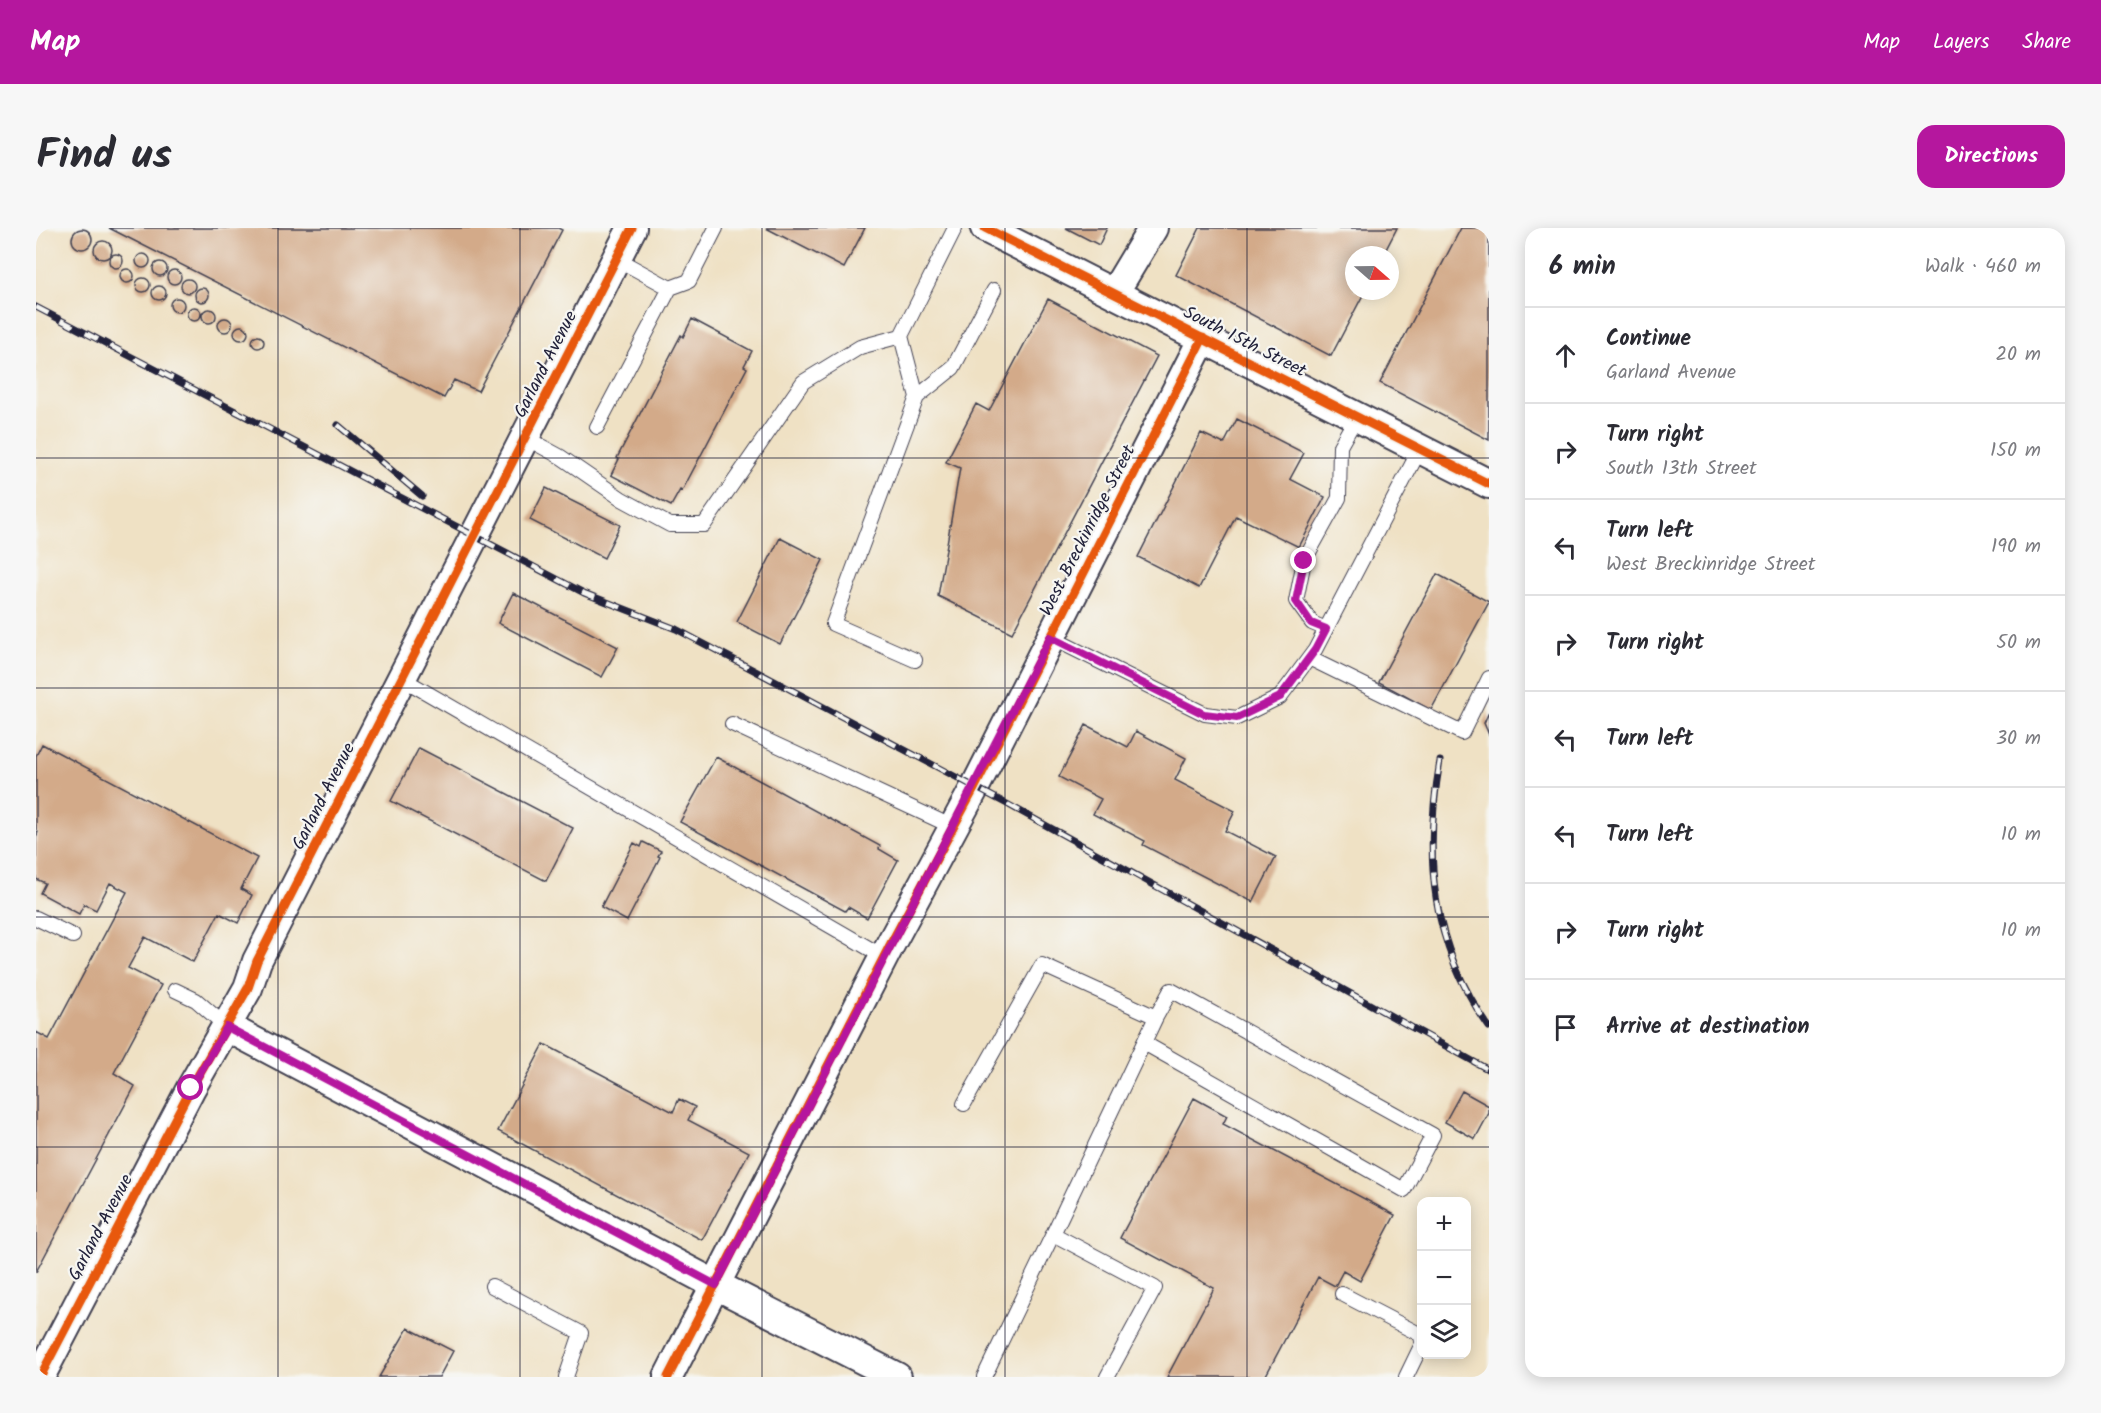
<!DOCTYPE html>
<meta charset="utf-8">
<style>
:root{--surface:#fff;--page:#f7f7f7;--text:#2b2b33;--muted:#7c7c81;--line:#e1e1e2;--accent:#b5179e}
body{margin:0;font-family:Kalam,sans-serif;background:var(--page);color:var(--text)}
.controls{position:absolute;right:18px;bottom:18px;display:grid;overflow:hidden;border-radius:12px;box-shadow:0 3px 15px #0003}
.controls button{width:54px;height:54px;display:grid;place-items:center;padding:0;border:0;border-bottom:2px solid var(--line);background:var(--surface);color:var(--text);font:30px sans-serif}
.compass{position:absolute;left:1309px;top:18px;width:54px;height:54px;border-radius:50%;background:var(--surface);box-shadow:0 3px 15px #0003;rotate:110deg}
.stop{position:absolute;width:18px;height:18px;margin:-14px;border:4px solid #b5179e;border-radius:50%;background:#fff}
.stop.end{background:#b5179e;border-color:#fff;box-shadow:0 2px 6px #0008}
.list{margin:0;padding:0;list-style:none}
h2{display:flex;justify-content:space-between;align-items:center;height:78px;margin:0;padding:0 24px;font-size:26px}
h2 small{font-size:20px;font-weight:400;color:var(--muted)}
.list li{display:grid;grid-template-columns:39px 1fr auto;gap:18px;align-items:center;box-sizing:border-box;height:96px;padding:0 24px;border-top:2px solid var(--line)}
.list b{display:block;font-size:22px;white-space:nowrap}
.list p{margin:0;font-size:20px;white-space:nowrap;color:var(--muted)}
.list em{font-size:20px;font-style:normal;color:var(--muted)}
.icon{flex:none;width:33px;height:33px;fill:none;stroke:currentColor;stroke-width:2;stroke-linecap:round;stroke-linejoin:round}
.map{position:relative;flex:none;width:1453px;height:1149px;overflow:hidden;border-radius:18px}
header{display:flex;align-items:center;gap:36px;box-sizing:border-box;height:84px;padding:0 30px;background:var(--accent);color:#fff}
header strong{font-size:28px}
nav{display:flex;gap:33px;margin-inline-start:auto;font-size:21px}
.intro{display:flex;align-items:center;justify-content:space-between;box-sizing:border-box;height:144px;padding:0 36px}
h1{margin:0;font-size:42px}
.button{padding:15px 27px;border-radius:18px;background:var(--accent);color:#fff;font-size:21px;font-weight:700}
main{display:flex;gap:36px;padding:0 36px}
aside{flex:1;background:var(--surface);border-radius:18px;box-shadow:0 3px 15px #0003}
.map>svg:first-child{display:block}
.building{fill:#d3aa89}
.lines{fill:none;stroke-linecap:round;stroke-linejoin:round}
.lane-casing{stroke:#413f50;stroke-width:16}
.street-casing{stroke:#413f50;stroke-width:32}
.lane{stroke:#fff;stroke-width:14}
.street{stroke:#fff;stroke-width:28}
.rail-casing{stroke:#22223b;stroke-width:7}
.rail{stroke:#f6f6f2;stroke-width:4.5;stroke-dasharray:14;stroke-linecap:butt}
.cycleway-casing{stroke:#f6f6f2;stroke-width:13}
.cycleway{stroke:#e8590c;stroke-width:9}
.route{stroke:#b5179e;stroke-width:8}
.grid{fill:none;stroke:#22223b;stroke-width:1.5;stroke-opacity:0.55}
.labels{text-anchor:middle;stroke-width:4.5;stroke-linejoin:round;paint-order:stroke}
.street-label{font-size:18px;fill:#22223b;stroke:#f6f6f2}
</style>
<header>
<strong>Map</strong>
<nav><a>Map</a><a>Layers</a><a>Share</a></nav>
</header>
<div class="intro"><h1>Find us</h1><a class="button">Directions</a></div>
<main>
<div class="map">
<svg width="1453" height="1149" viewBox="0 0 1453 1149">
<rect width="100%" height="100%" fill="#f6f6f2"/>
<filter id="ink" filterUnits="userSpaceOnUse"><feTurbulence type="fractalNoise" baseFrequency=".0167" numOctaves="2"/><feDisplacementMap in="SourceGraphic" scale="12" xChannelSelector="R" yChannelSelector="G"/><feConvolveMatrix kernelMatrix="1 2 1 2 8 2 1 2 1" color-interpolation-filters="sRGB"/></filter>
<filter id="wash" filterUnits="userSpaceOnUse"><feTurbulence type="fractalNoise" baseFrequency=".008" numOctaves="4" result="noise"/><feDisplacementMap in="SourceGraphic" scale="24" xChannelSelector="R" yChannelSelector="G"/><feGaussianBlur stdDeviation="1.35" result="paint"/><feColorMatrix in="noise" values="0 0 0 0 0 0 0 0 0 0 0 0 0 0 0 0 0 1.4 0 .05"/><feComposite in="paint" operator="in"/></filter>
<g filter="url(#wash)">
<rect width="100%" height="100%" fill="#efe1c4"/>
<g id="blocks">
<path class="building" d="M73 0H522L526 2 442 163 418 152 408 170Z
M730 0H829L808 40Z
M1030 0H1071L1063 17Z
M1164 0H1361L1347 27H1318V63H1329L1295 128 1140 47Z
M1425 0H1453V212L1344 155Z
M36 11a10 10 0 1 1 20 0a10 10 0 1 1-20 0Z
M58 22a9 9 0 1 1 18 0a9 9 0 1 1-18 0Z
M73 33a7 7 0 1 1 14 0a7 7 0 1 1-14 0Z
M100 33a7 7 0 1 1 14 0a7 7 0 1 1-14 0Z
M117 41a7 7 0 1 1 14 0a7 7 0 1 1-14 0Z
M84 48a7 7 0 1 1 14 0a7 7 0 1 1-14 0Z
M131 49a7 7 0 1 1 14 0a7 7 0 1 1-14 0Z
M100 57a7 7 0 1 1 14 0a7 7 0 1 1-14 0Z
M145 58a7 7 0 1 1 14 0a7 7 0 1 1-14 0Z
M116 65a7 7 0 1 1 14 0a7 7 0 1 1-14 0Z
M159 67a7 7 0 1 1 14 0a7 7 0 1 1-14 0Z
M134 77a7 7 0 1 1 14 0a7 7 0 1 1-14 0Z
M1012 71 1121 128 976 405 902 368 924 240 910 234 940 176 953 183Z
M151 86a7 7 0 1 1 14 0a7 7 0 1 1-14 0Z
M166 88a7 7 0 1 1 14 0a7 7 0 1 1-14 0Z
M182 97a7 7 0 1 1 14 0a7 7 0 1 1-14 0Z
M656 91 716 123 708 138 711 140 646 263 644 262 635 278 575 247 583 231 581 230 645 107 647 109Z
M198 105a7 7 0 1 1 14 0a7 7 0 1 1-14 0Z
M216 114a6 6 0 1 1 12 0a6 6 0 1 1-12 0Z
M1201 191 1268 225 1254 251 1289 269 1263 319 1200 288 1163 360 1102 329 1165 205 1188 216Z
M510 260 584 297 568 330 494 292Z
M744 310 787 332 744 416 701 394Z
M1401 346 1453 374 1395 482 1343 454Z
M477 365 582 419 566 449 462 395Z
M1453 484V507L1448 495Z
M1050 497 1092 519 1100 503 1150 530 1139 552 1199 583 1189 603 1240 629 1217 674 1107 617 1109 613 1057 586 1065 571 1023 549Z
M6 516 221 630 205 661 216 667 202 695 183 685 157 734 109 709 92 740 125 757 78 845 99 858 0 1044V804L13 811 91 664 74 655 60 682 48 676 43 686 4 665 9 655 0 651V609L2 604 0 603V528Z
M383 520 537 600 510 653 355 573Z
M680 529 844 618 843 621 862 632 831 690 812 679 809 683 644 594Z
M607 614 625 623 622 628 624 629 591 693 565 679 598 615 605 619Z
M508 816 637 884 643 871 659 879 652 892 713 924 666 1012 462 903Z
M1426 863 1453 878V885L1439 911 1409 894Z
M1158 870 1191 888 1187 896 1359 987 1324 1053 1307 1043 1299 1058 1282 1049 1229 1149H1131L1178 1060 1084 1010Z
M372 1100 417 1123 403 1149H343Z"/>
</g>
</g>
<g filter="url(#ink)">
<use href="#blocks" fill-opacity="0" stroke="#413f50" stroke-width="1.5"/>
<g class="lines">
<defs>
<path id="lane" d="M919 0 865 108 881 169 917 140 958 62
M634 60 653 53 680 0
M561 199 634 60 581 31
M490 210 525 229 586 271 634 297H668L767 154 824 119 865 108
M1290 401 1276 395 1260 373 1268 333 1303 270 1304 218 1321 188
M1014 409 1169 486 1201 490 1244 469 1279 422 1384 221
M1273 430 1426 505 1453 450
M879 432 797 396 881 169
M367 451 848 729
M696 496 917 599
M0 690 37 708
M139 762 160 772 191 799
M928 876 1006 737 1120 789
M1017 1006 1120 789 1135 762 1397 907 1368 962 1108 815
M456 1058 545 1105 530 1149
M1306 1066 1385 1107 1386 1114
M948 1149 1017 1006 1119 1060 1071 1149
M1370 1149 1386 1116"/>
<path id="street" d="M949 0 1453 256
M1078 65 1117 0
M191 799 680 1057 861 1149
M4 1149 155 860 212 760 221 733 596 0
M632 1149 855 715 939 559 1167 110"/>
</defs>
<use href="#lane" class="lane-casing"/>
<use href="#street" class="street-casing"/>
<use href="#lane" class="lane"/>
<use href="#street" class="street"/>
<defs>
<path id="rail" d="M0 79 548 365 640 401 971 576 1453 842
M302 197 386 268
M1404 533C1387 631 1395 716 1453 799"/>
</defs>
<use href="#rail" class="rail-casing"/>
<use href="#rail" class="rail"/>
<defs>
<path id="cycleway" d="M949 0 1453 256
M4 1149 155 860 212 760 221 733 596 0
M632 1149 855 715 939 559 1167 110"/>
</defs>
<use href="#cycleway" class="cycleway-casing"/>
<use href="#cycleway" class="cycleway"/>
</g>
</g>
<g class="lines" filter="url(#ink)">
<path class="route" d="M155 860 191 799 680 1057 1014 409 1168 486 1201 490 1244 469 1279 422 1290 401 1275 395 1260 373 1268 333"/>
</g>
<path class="grid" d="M242 0V1149M484 0V1149M726 0V1149M969 0V1149M1211 0V1149M0 230H1453M0 460H1453M0 689H1453M0 919H1453"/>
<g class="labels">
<g class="street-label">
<text transform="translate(1209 113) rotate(27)" y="6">South 15th Street</text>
<text transform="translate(509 136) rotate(-63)" y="6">Garland Avenue</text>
<text transform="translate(1051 302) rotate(-63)" y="6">West Breckinridge Street</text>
<text transform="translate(287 568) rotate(-63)" y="6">Garland Avenue</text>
<text transform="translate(64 999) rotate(-62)" y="6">Garland Avenue</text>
</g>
</g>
</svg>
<div class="controls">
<button>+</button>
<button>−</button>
<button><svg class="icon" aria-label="layers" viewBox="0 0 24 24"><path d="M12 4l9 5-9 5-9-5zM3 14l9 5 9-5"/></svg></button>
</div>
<svg class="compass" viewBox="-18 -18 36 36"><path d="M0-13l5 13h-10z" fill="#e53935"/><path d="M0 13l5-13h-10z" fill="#7c7c81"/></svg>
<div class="stop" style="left:155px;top:860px"></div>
<div class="stop end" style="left:1268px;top:333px"></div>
</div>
<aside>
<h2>6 min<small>Walk · 460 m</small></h2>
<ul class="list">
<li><svg class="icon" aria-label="ahead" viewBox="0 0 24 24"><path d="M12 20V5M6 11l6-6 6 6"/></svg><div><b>Continue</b><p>Garland Avenue</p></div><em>20 m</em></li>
<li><svg class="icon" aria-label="right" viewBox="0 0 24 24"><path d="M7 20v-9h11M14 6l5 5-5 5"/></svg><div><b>Turn right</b><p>South 13th Street</p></div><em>150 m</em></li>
<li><svg class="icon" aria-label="left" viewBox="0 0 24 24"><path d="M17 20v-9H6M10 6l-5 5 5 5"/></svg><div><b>Turn left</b><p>West Breckinridge Street</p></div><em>190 m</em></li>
<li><svg class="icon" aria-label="right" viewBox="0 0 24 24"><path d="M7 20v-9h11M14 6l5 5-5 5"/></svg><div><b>Turn right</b></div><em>50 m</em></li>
<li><svg class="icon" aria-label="left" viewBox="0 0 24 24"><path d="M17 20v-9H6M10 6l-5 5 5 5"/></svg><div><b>Turn left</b></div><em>30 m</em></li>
<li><svg class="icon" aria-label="left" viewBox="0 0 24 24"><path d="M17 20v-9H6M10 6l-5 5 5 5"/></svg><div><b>Turn left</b></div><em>10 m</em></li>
<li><svg class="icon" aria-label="right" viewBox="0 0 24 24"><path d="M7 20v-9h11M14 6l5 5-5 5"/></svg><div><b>Turn right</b></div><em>10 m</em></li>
<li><svg class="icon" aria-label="arrive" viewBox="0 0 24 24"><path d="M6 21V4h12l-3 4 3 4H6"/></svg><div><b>Arrive at destination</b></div></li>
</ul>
</aside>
</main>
